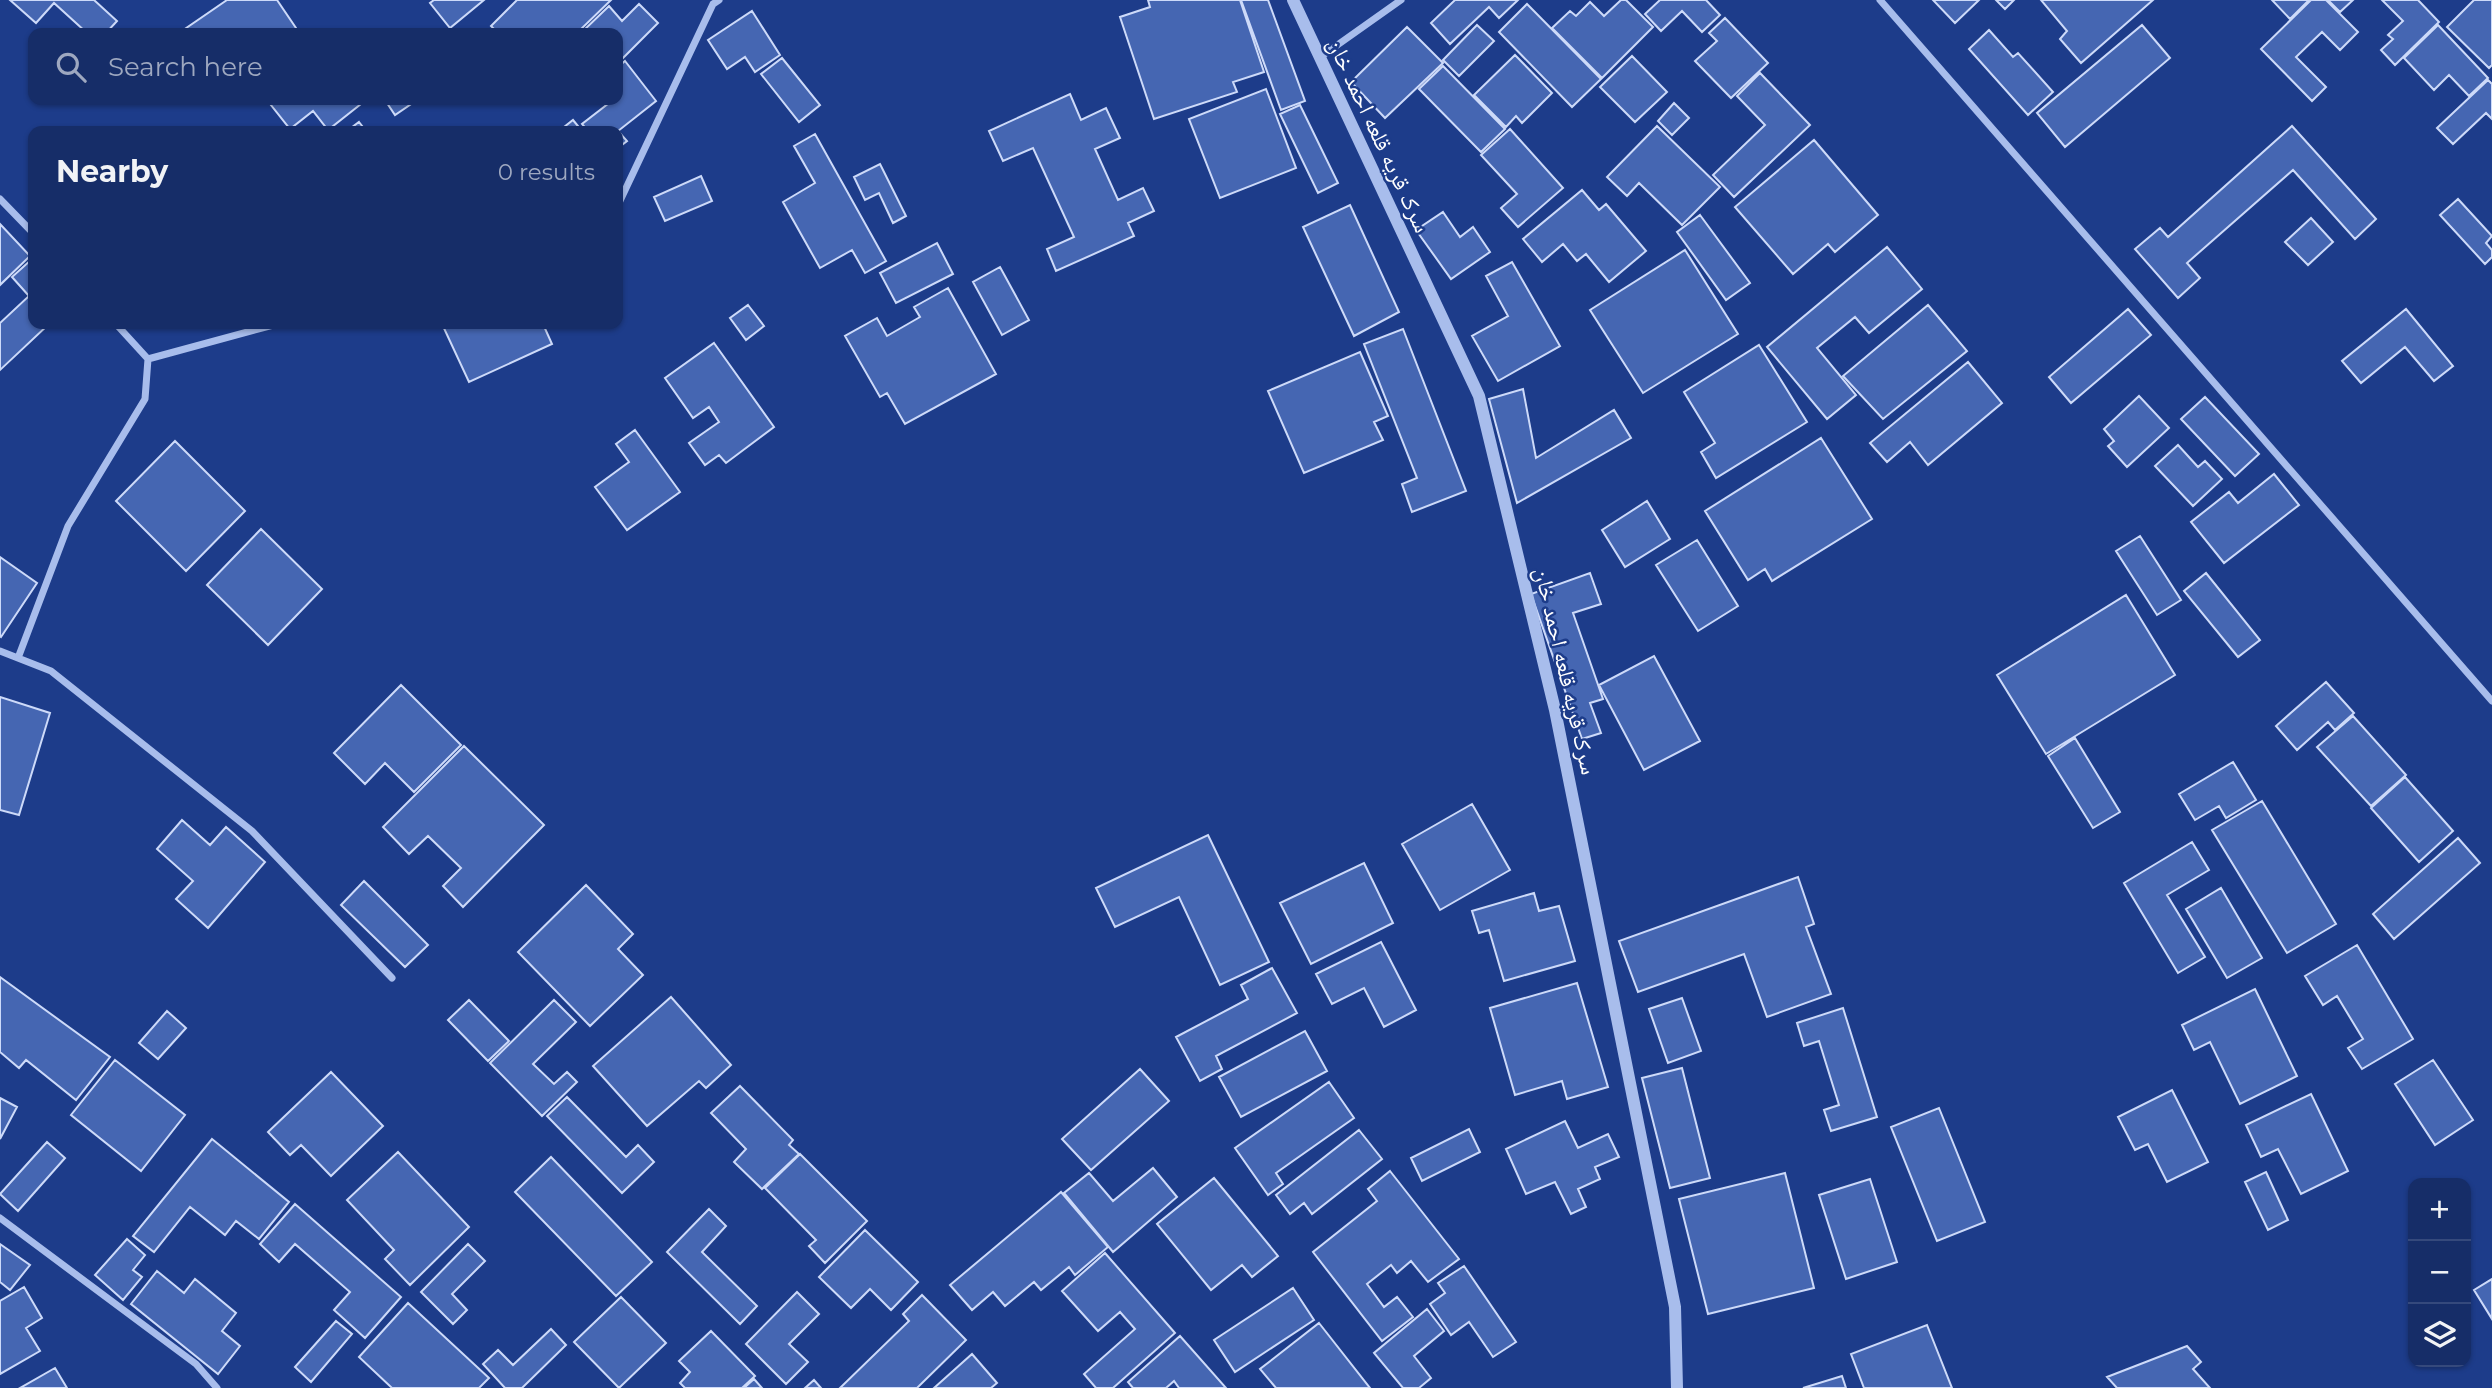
<!DOCTYPE html>
<meta charset="utf-8">
<style>
:root{--surface:#162d68;--page:#1f356e;--text:#f1f3f6;--muted:#9ea8c0;--line:#35497c}
body{margin:0;font-family:Montserrat,"Noto Naskh Arabic",sans-serif;background:var(--page);color:var(--text)}
.controls{position:absolute;right:21px;bottom:21px;display:grid;overflow:hidden;border-radius:14px;box-shadow:0 2px 5px #0004}
.controls button{width:63px;height:63px;display:grid;place-items:center;padding:0;border:0;border-bottom:2px solid var(--line);background:var(--surface);color:var(--text);font:35px sans-serif}
.list{margin:0;padding:0;list-style:none}
h2{display:flex;justify-content:space-between;align-items:center;height:91px;margin:0;padding:0 28px;font-size:30px}
h2 small{font-size:23px;font-weight:400;color:var(--muted)}
.icon{flex:none;width:38px;height:38px;fill:none;stroke:currentColor;stroke-width:2;stroke-linecap:round;stroke-linejoin:round}
.map{position:relative;flex:none;width:2492px;height:1388px;overflow:hidden}
.search{position:absolute;background:var(--surface);box-shadow:0 2px 5px #0004;left:28px;top:28px;width:595px;height:77px;display:flex;align-items:center;gap:18px;box-sizing:border-box;padding:0 24px;border-radius:14px;color:var(--muted);font-size:26px}
.panel{position:absolute;background:var(--surface);box-shadow:0 2px 5px #0004;left:28px;top:126px;width:595px;height:203px;border-radius:14px}
.map>svg:first-child{display:block}
.building{fill:#4566b2;stroke:#cddaf9;stroke-width:2}
.lines{fill:none;stroke-linecap:round;stroke-linejoin:round}
.minor{stroke:#a8bdec;stroke-width:7}
.tertiary{stroke:#a8bdec;stroke-width:12}
.labels{text-anchor:middle;stroke-width:5;stroke-linejoin:round;paint-order:stroke}
.street-label{font-size:23px;fill:#fff;stroke:#1d3c8a}
</style>
<div class="map">
<svg width="2492" height="1388" viewBox="0 0 2492 1388">
<rect width="100%" height="100%" fill="#1d3c8a"/>
<path class="building" d="M10 0H94L117 21 106 33H87L54 3 36 23Z
M227 0H277L296 28 289 33H179Z
M434 0H484L450 28 430 3Z
M517 0H611L577 33H498L491 26Z
M1148 0H1240L1264 72 1233 82 1237 92 1154 119 1120 17 1150 7Z
M1241 0H1268L1305 101 1281 110Z
M1455 0H1518L1499 18 1489 7 1450 44 1431 23Z
M1621 0H1626L1653 27 1602 78 1552 28 1570 11 1576 16 1590 2 1604 16Z
M1660 0H1706L1720 15 1702 32 1682 11 1661 31 1645 14Z
M1933 0H1979L1955 23Z
M1996 0H2014L2005 9Z
M2041 0H2153L2081 63 2060 39 2067 31Z
M2272 0H2309L2290 19Z
M2311 0H2326L2358 32 2340 50 2322 32 2296 57 2326 87 2312 101 2261 49Z
M2328 0H2353L2340 12Z
M2382 0H2418L2439 22 2395 65 2381 50 2393 39 2388 35 2403 21Z
M2474 0H2492V65L2489 68 2447 27Z
M639 4 658 23 618 63V33H581L609 6 622 21Z
M1527 4 1601 79 1572 107 1499 32Z
M752 11 780 55 755 72 745 57 727 69 708 40Z
M1725 18 1768 63 1731 98 1695 61 1717 41 1709 33Z
M1477 25 1494 41 1459 76 1443 60Z
M2142 25 2170 58 2065 147 2037 113Z
M2438 25 2488 78 2469 96 2449 75 2434 90 2404 58Z
M1407 27 1443 63 1385 118 1351 82Z
M1989 30 2013 57 2018 53 2053 92 2028 115 1969 49Z
M1515 55 1552 93 1522 123 1516 116 1506 127 1474 95Z
M1632 56 1667 92 1635 122 1600 87Z
M782 58 820 105 799 122 761 74Z
M625 61 656 101 618 131 627 141 618 148V131H588L582 124 613 100H618L621 93 618 67Z
M1443 66 1505 129 1481 152 1419 89Z
M1760 73 1810 125 1734 197 1713 175 1765 125 1737 96Z
M2488 80 2492 84V119L2486 113 2453 144 2437 128Z
M1266 89 1296 168 1220 198 1189 119Z
M1070 94 1081 120 1106 108 1120 138 1095 149 1118 200 1143 188 1154 211 1128 223 1134 236 1056 271 1047 249 1074 237 1033 148 1003 161 989 131Z
M267 100H366L328 130 313 111 290 129Z
M385 100H417L395 115Z
M1674 103 1689 118 1672 135 1658 121Z
M1300 105 1338 183 1318 193 1280 114Z
M573 120 582 131H559Z
M359 122 366 131H347Z
M1657 126 1720 187 1682 225 1639 183 1627 196 1607 177Z
M2292 126 2376 219 2355 239 2293 170 2187 263 2200 278 2178 298 2135 249 2160 228 2168 237Z
M1510 129 1563 188 1518 227 1501 208 1517 194 1481 155Z
M815 134 886 261 865 273 852 250 820 268 783 202 815 183 794 146Z
M1814 140 1878 215 1835 252 1828 244 1793 274 1735 207Z
M880 164 906 216 893 223 879 193 865 200 854 177Z
M701 176 712 201 665 221 654 197Z
M1582 190 1599 210 1606 204 1646 251 1609 282 1586 254 1577 261 1563 244 1542 262 1523 239Z
M2458 199 2492 236 2486 243 2492 250V257L2485 264 2440 215Z
M1350 205 1399 312 1354 336 1303 227Z
M1443 212 1460 237 1473 227 1490 252 1451 279 1416 230Z
M1700 215 1750 283 1726 300 1677 232Z
M2311 218 2333 242 2308 265 2285 242Z
M0 224 30 256 0 285Z
M937 243 953 274 896 303 880 273Z
M1887 247 1922 289 1869 333 1855 317 1817 348 1856 395 1827 419 1767 347Z
M1685 250 1738 334 1643 393 1590 310Z
M32 259 33 324H49L0 370V323L29 296 12 277Z
M1512 262 1560 346 1498 381 1472 336 1508 316 1486 276Z
M1000 267 1029 320 1002 335 973 282Z
M948 288 996 374 905 424 887 393 880 397 845 336 877 318 887 336 920 317 914 307Z
M748 305 764 326 746 340 730 318Z
M1928 305 1967 351 1883 419 1843 376Z
M2128 309 2151 335 2071 403 2049 377Z
M2406 309 2453 366 2434 381 2405 347 2361 383 2342 361Z
M442 324H543L552 344 469 382Z
M1403 329 1466 491 1412 512 1402 484 1417 478 1364 344Z
M714 343 774 427 726 463 719 455 705 465 689 443 719 422 709 407 693 418 665 378Z
M1759 345 1807 422 1716 478 1701 452 1715 443 1684 392Z
M1360 352 1388 416 1374 422 1383 440 1304 473 1268 391Z
M1968 362 2002 403 1928 465 1910 442 1887 462 1870 443Z
M1523 389 1536 458 1614 410 1631 438 1517 503 1489 399Z
M2139 396 2169 428 2127 467 2108 446 2114 441 2104 429Z
M2205 397 2259 454 2235 476 2181 419Z
M635 430 680 492 627 530 595 487 629 462 616 444Z
M1821 438 1872 519 1772 581 1765 569 1748 580 1705 511Z
M175 441 245 511 186 571 116 501Z
M2178 445 2198 467 2205 461 2222 479 2193 506 2155 466Z
M2274 474 2299 505 2224 563 2191 522 2229 492 2238 503Z
M1647 501 1670 539 1625 567 1602 530Z
M261 529 322 589 268 645 207 585Z
M2140 536 2181 600 2157 615 2116 551Z
M1697 540 1738 606 1698 631 1656 565Z
M0 557 37 583 1 637 0 636Z
M1590 573 1601 604 1573 613 1603 699 1590 703 1601 733 1582 739 1531 594Z
M2206 573 2260 640 2238 657 2184 591Z
M2126 595 2175 675 2046 754 1997 675Z
M1654 656 1700 741 1644 770 1599 685Z
M2326 682 2354 713 2335 730 2328 722 2297 750 2276 726Z
M401 685 461 745 414 792 385 763 365 784 334 753Z
M0 697 50 713 19 815 0 810Z
M2353 716 2406 775 2371 806 2317 747Z
M2075 738 2120 812 2093 828 2048 756Z
M464 746 544 825 463 907 443 886 461 868 428 836 409 854 383 827Z
M2233 762 2256 800 2226 818 2219 806 2195 820 2179 794Z
M2405 777 2453 831 2419 862 2371 808Z
M2262 801 2336 924 2287 953 2212 830Z
M1472 804 1510 870 1440 910 1402 844Z
M182 820 210 845 226 827 265 862 208 928 176 899 193 881 157 849Z
M1208 835 1269 962 1220 985 1179 897 1115 927 1096 888Z
M2458 838 2480 863 2394 939 2373 914Z
M2192 842 2209 870 2167 895 2205 957 2178 973 2124 883Z
M1364 863 1393 923 1311 964 1280 903Z
M1798 877 1814 924 1806 927 1831 994 1767 1017 1744 954 1638 992 1619 941Z
M364 881 428 945 405 967 341 905Z
M586 885 633 934 618 949 643 975 590 1026 518 952Z
M2221 888 2262 958 2227 978 2186 909Z
M1534 893 1539 911 1559 906 1575 961 1504 981 1489 930 1479 933 1472 911Z
M1381 942 1416 1010 1384 1027 1364 988 1332 1004 1316 974Z
M2357 945 2413 1039 2362 1069 2348 1048 2363 1039 2337 996 2323 1005 2305 976Z
M1272 968 1297 1013 1216 1056 1222 1069 1200 1081 1176 1037 1248 999 1241 985Z
M0 977 110 1057 76 1100 26 1060 19 1068 0 1052Z
M1577 983 1608 1087 1567 1099 1562 1081 1515 1095 1490 1008Z
M2255 989 2297 1076 2240 1104 2210 1042 2194 1050 2182 1025Z
M671 997 731 1065 706 1088 699 1081 647 1126 593 1066Z
M1682 998 1701 1051 1668 1063 1649 1009Z
M469 1000 509 1041 488 1061 448 1020Z
M554 1000 576 1022 533 1064 554 1084 567 1072 577 1082 542 1116 490 1063Z
M1843 1008 1877 1117 1831 1131 1824 1110 1839 1105 1819 1041 1804 1046 1797 1023Z
M167 1011 186 1028 158 1059 139 1043Z
M1305 1031 1327 1071 1241 1117 1219 1077Z
M115 1060 185 1115 141 1171 71 1115Z
M2433 1060 2473 1120 2435 1145 2395 1084Z
M1682 1068 1710 1178 1670 1188 1642 1078Z
M1140 1069 1169 1101 1091 1170 1062 1139Z
M331 1072 383 1126 331 1176 301 1145 290 1155 268 1132Z
M1329 1082 1354 1118 1276 1173 1283 1184 1268 1195 1235 1148Z
M740 1086 793 1140 789 1145 799 1154 762 1189 734 1162 746 1149 711 1113Z
M2172 1090 2208 1162 2167 1182 2148 1144 2135 1150 2118 1117Z
M2311 1094 2348 1171 2301 1194 2278 1149 2261 1157 2246 1125Z
M567 1097 626 1157 638 1145 654 1162 622 1193 547 1116Z
M0 1098 17 1107 0 1139Z
M1939 1108 1985 1222 1937 1241 1891 1127Z
M1565 1121 1578 1148 1608 1134 1619 1157 1595 1167 1600 1179 1578 1189 1586 1207 1571 1214 1555 1182 1526 1194 1506 1149Z
M1469 1129 1480 1152 1422 1181 1411 1158Z
M1359 1130 1382 1159 1312 1214 1304 1203 1290 1214 1276 1195Z
M212 1139 289 1202 259 1239 236 1221 225 1235 190 1207 154 1252 133 1236Z
M47 1142 65 1158 18 1211 0 1194Z
M398 1152 469 1227 410 1285 385 1259 394 1250 347 1200Z
M800 1154 867 1221 825 1263 809 1246 816 1240 765 1188Z
M551 1157 652 1262 616 1296 515 1192Z
M1153 1168 1177 1197 1113 1252 1064 1193 1089 1173 1113 1201Z
M1390 1171 1459 1259 1428 1282 1411 1261 1397 1273 1391 1265 1367 1284 1384 1307 1397 1297 1413 1317 1382 1341 1313 1252 1377 1201 1368 1189Z
M2266 1172 2288 1220 2268 1230 2245 1182Z
M1785 1173 1814 1288 1708 1314 1679 1199Z
M1214 1178 1278 1256 1252 1277 1242 1265 1211 1290 1157 1224Z
M1870 1179 1897 1262 1846 1279 1819 1195Z
M1061 1192 1108 1247 1075 1275 1069 1267 1041 1290 1034 1282 1005 1306 993 1292 972 1310 950 1285Z
M295 1204 401 1297 365 1338 334 1310 350 1292 295 1244 279 1262 260 1244Z
M709 1209 726 1226 702 1252 757 1306 740 1324 667 1252Z
M865 1230 918 1282 891 1310 870 1289 851 1308 819 1277Z
M127 1239 145 1255 133 1270 142 1277 123 1300 95 1275Z
M0 1244 30 1265 10 1290 0 1282Z
M468 1244 485 1261 452 1294 467 1310 453 1324 421 1292Z
M1105 1253 1175 1333 1113 1388H1096L1084 1374 1135 1329 1120 1312 1098 1331 1062 1291Z
M1464 1266 1516 1342 1493 1357 1469 1322 1451 1335 1430 1304 1445 1293 1438 1283Z
M157 1271 184 1293 195 1279 236 1313 222 1331 240 1346 218 1374 131 1304Z
M2492 1279V1319L2474 1290Z
M24 1287 42 1318 26 1328 40 1351 0 1374V1301Z
M1293 1288 1314 1320 1235 1372 1214 1340Z
M797 1292 819 1314 789 1344 808 1362 786 1384 746 1344Z
M922 1295 966 1340 917 1388H840L909 1321 903 1314Z
M621 1297 666 1343 619 1388 574 1342Z
M408 1303 489 1378 479 1388H392L359 1357Z
M1427 1309 1444 1331 1414 1356 1431 1378 1419 1388H1403L1374 1353Z
M336 1321 352 1334 311 1382 295 1367Z
M1319 1323 1370 1388H1276L1260 1369Z
M1927 1325 1952 1388H1864L1851 1354Z
M551 1329 566 1345 522 1388H505L483 1364 498 1350 513 1365Z
M711 1331 755 1376 742 1388H685L680 1383 690 1372 679 1361Z
M1180 1336 1226 1388H1179L1174 1381 1166 1388H1133L1128 1382Z
M2187 1346 2201 1362 2193 1369 2210 1388H2117L2107 1377Z
M972 1354 997 1383 991 1388H934Z
M55 1368 67 1388H20Z
M1842 1376 1846 1388H1803Z
M754 1379 762 1388H744Z
M814 1380 821 1388H805Z"/>
<g class="lines">
<path class="minor" d="M1880 0 2492 701
M1319 58 1401 0
M0 199 33 233
M618 205 713 4 719 0
M148 359 277 324
M0 651 51 671 252 831 392 978
M18 658 68 526 145 399 148 359 116 324
M0 1218 196 1364 217 1388"/>
<path class="tertiary" d="M1293 0 1479 396 1555 710 1675 1307 1677 1388"/>
</g>
<g class="labels">
<g class="street-label">
<text transform="translate(1379 135) rotate(65)" y="8">سرک قریه قلعه احمد خان</text>
<text transform="translate(1566 671) rotate(77)" y="8">سرک قریه قلعه احمد خان</text>
</g>
</g>
</svg>
<div class="controls">
<button>+</button>
<button>−</button>
<button><svg class="icon" aria-label="layers" viewBox="0 0 24 24"><path d="M12 4l9 5-9 5-9-5zM3 14l9 5 9-5"/></svg></button>
</div>
<div class="search"><svg class="icon" aria-label="search" viewBox="0 0 24 24"><circle cx="10" cy="10" r="6"/><path d="M15 15l6 6"/></svg>Search here</div>
<section class="panel">
<h2>Nearby<small>0 results</small></h2>
<ul class="list">
</ul>
</section>
</div>
